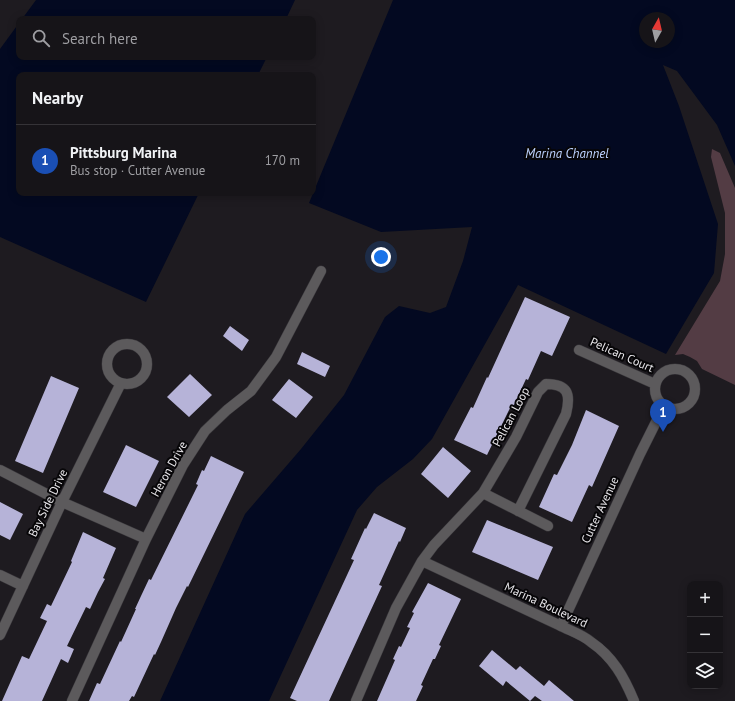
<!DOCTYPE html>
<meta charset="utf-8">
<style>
:root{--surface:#161418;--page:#1f1d21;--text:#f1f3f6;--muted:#9e9ea2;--line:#353337;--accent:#8c9099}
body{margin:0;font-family:"PT Sans",sans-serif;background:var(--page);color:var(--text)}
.controls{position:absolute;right:12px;bottom:12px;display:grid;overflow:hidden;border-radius:8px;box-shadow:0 2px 10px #0003}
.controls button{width:36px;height:36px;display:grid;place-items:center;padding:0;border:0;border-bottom:1px solid var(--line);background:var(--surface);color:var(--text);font:20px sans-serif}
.compass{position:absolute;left:639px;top:12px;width:36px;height:36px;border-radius:50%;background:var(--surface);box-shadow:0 2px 10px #0003;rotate:8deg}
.you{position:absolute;left:381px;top:257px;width:14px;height:14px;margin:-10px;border:3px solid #fff;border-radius:50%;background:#1a73e8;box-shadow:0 0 0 6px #1a73e833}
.badge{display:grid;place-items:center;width:26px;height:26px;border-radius:50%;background:var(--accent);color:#fff;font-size:13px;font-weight:700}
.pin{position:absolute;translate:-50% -33px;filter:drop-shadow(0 1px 2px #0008)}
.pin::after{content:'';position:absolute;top:21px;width:14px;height:12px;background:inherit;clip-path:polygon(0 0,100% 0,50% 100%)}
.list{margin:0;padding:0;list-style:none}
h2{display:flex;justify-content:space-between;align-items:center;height:52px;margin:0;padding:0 16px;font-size:17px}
h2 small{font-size:13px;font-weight:400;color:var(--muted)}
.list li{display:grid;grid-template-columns:26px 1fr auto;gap:12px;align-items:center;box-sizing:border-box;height:72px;padding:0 16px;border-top:1px solid var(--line)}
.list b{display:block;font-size:15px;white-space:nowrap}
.list p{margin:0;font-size:13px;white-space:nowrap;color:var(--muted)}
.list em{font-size:13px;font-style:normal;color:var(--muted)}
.icon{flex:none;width:22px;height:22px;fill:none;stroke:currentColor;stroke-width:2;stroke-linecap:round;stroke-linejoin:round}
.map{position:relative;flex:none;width:735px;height:701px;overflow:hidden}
.search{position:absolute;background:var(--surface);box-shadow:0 2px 10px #0003;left:16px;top:16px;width:300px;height:44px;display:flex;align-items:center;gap:10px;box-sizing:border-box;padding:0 14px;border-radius:8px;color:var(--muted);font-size:15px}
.panel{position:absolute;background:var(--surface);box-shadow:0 2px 10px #0003;left:16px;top:72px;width:300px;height:124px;border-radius:8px}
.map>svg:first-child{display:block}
.green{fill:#533c44}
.water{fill:#030921;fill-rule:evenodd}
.building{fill:#b6b3d8}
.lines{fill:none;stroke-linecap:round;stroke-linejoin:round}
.minor-casing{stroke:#3a383c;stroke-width:11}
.tertiary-casing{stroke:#3a383c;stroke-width:11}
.minor{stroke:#5c5a5c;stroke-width:10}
.tertiary{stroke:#5c5a5c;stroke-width:10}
.labels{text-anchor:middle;stroke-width:4;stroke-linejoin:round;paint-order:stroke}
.street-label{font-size:12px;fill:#e9e7eb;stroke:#070608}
.water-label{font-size:13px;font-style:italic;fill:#bdd2fe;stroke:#070608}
</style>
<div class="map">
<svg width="735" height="701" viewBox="0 0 735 701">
<rect width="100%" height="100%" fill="#1e1b20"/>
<path class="green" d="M712 149 720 153 735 188V385L702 369 697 361 690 357 683 354 675 355 720 281 725 254V213L711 157Z"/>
<path class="water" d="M36 0H295L286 19H22Z
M393 0H735V166L717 125 677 71 663 65 679 106 718 224 714 273 666 354 518 285 432 439 413 459 377 487 357 510 269 701H160L245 514 301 449 344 395 385 317 399 306 430 313 446 307 463 261 472 227 381 232 309 203ZM645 18H669V42H645Z
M19 23V57H267L258 75H19V193H199L146 302 0 237V49Z"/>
<path class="building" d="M525 297 570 317 552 356 541 351 528 380 526 379 513 407 511 406 487 455 454 440 471 407 473 408 487 377 488 378Z
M230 326 249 340 242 351 223 336Z
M302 352 330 366 325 377 297 364Z
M190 374 212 395 189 417 167 397Z
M51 376 79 388 43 473 15 461Z
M289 379 313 397 296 418 272 400Z
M586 410 619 426 592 487 589 485 572 522 539 507 554 474 557 475 572 445Z
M126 445 159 461 136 507 103 492Z
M443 447 471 471 448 498 421 474Z
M211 456 244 472 188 587 187 586 176 608 161 642 155 655 154 654 134 697 132 696 129 701H89L97 683 100 684 120 641 121 642 136 609H135L141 596 149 579 151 580 198 485 196 484 202 470 204 471Z
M0 502 23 514 10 540 0 535Z
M374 513 406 528 400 542 399 541 379 585 382 586 329 701H297L290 698 354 560 351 559 365 528 366 529Z
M487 520 553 547 538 580 472 552Z
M83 532 116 548 103 578 105 579 98 592 90 609 86 607 67 646 74 649 68 663 61 659 42 701H2L22 656 29 659 47 621 40 618 47 604 51 606 72 562 71 561Z
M428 583 461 599 439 645 441 646 435 659H433L421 685 423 686 416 701H377L395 660 393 659 399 646 401 647 410 628 407 627 414 613 412 612Z
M492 650 516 670 520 666 544 686 549 680 574 701H542L535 696 530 701 506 681 503 686 479 666Z"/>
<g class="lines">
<defs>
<path id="minor" d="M107 364a20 20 0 1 1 40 0a20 20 0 1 1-40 0Z
M579 350 655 384
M655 389a20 20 0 1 1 40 0a20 20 0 1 1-40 0Z
M0 470 62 502 146 539
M483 493 548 526
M422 561 561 626 640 454 664 406
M0 575 23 586
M0 635 62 502 121 383
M72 701 146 539 183 465 205 431 227 410 251 391 276 357 321 271
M356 701 396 608 422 561 434 545 483 493 516 437 538 392 546 384C568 384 571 394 566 414L518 511"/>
<path id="tertiary" d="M561 626C571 631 583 635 591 642 613 657 624 677 634 701"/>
</defs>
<use href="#minor" class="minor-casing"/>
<use href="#tertiary" class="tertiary-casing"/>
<use href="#minor" class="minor"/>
<use href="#tertiary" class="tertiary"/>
</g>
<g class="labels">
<g class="street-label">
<text transform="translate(622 355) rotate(24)" y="4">Pelican Court</text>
<text transform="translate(511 417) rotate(-62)" y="4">Pelican Loop</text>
<text transform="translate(169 469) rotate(-61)" y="4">Heron Drive</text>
<text transform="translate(48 503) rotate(-64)" y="4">Bay Side Drive</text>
<text transform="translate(600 510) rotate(-65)" y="4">Cutter Avenue</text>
<text transform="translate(546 605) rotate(25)" y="4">Marina Boulevard</text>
</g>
<g class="water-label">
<text x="567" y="158">Marina Channel</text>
</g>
</g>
</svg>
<div class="controls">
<button>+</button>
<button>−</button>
<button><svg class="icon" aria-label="layers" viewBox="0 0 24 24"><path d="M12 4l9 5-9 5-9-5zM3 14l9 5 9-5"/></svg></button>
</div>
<svg class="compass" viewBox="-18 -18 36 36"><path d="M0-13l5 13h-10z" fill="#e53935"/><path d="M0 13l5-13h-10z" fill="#9e9ea2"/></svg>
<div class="you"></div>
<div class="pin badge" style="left:663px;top:432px;background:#1a4fb4">1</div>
<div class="search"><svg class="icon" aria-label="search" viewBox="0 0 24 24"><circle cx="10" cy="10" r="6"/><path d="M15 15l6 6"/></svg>Search here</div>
<section class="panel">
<h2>Nearby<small></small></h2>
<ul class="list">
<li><span class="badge" style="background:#1a4fb4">1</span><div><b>Pittsburg Marina</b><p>Bus stop · Cutter Avenue</p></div><em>170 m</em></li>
</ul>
</section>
</div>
